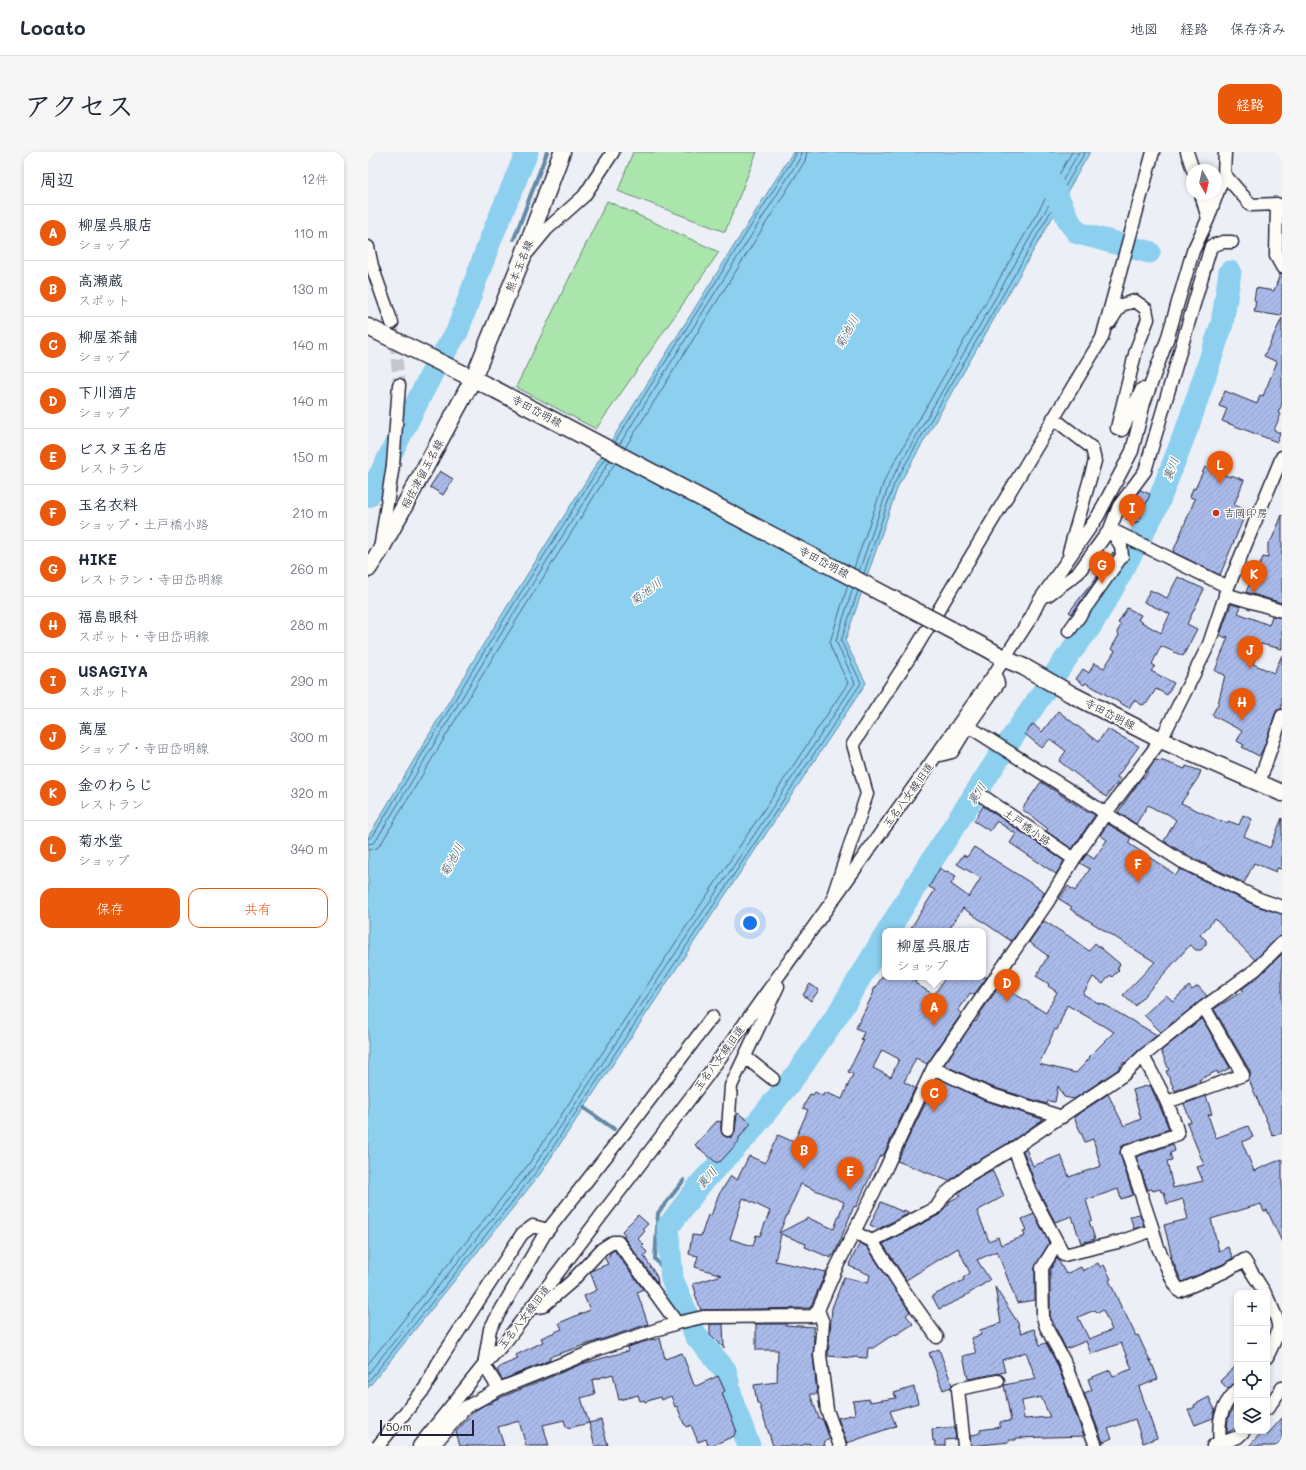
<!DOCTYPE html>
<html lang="ja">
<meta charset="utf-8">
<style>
:root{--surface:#fff;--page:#f6f6f7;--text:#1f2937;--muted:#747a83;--line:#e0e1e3;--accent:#ea580c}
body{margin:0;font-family:Mali,"Klee One",sans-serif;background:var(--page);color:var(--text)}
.controls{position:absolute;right:12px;bottom:12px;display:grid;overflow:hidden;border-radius:8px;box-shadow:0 2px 6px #0003}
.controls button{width:36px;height:36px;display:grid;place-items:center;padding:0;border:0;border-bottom:1px solid var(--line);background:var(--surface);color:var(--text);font:20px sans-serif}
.compass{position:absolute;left:818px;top:12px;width:36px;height:36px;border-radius:50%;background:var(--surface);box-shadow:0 2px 6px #0003;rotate:172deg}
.scale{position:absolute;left:12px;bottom:10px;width:94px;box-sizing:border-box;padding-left:4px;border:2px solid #22223b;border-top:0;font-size:11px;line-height:14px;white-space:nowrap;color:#22223b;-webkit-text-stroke:3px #fdfcf7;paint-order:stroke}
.you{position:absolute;left:382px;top:771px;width:14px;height:14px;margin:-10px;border:3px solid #fff;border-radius:50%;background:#1a73e8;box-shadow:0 0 0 6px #1a73e833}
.badge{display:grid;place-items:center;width:26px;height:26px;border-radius:50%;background:var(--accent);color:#fff;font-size:13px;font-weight:700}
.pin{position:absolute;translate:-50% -33px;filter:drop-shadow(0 1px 2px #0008)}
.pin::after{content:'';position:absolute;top:21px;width:14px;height:12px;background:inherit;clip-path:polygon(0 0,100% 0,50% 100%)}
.popup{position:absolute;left:514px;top:776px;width:104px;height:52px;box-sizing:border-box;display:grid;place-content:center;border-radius:8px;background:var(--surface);filter:drop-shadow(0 1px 3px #0005);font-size:13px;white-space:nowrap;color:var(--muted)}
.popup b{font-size:15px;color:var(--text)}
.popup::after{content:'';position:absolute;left:50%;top:100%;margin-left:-8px;border:8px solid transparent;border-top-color:var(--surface)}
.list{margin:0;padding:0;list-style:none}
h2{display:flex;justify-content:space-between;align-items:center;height:52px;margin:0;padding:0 16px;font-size:17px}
h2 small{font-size:13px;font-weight:400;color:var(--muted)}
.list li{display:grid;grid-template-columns:26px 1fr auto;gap:12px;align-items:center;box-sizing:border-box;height:56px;padding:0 16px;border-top:1px solid var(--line)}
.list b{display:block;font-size:15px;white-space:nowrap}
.list p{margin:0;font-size:13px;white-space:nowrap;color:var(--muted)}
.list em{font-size:13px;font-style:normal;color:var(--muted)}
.actions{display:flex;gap:8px;padding:12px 16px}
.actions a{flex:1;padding:9px 0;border:1px solid var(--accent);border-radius:12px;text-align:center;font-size:14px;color:var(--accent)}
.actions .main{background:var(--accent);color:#fff}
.icon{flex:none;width:22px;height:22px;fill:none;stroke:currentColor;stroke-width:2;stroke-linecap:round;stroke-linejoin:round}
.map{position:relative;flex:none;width:914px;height:1294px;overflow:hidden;border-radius:12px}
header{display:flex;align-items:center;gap:24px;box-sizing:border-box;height:56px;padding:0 20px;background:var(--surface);border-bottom:1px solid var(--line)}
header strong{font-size:19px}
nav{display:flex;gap:22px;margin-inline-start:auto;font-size:14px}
.intro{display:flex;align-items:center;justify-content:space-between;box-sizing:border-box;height:96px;padding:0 24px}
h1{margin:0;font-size:28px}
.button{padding:10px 18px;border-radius:12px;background:var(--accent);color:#fff;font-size:14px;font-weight:700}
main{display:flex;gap:24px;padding:0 24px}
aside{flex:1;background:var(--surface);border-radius:12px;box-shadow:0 2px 6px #0003}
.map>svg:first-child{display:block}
.pitch{fill:#aae6ac;stroke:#668474}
.water{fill:#8ccfee;stroke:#628aa6}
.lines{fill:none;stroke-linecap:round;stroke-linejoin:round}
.shore{stroke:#4c6783;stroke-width:1}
.stream{stroke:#628aa6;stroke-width:4}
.river{stroke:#8ccfee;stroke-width:23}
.building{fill:url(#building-hatch);stroke:#22223b;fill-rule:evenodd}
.minor-tunnel{stroke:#c4c6d0;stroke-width:12;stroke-dasharray:12 6;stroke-linecap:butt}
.minor-casing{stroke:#22223b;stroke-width:15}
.major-casing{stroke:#22223b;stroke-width:19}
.minor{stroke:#fdfcf7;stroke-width:12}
.major{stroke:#fdfcf7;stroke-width:16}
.major-bridge-casing{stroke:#22223b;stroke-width:19;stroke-linecap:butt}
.major-bridge{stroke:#fdfcf7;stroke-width:16}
.poi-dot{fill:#c8321e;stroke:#fdfcf7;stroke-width:1.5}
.labels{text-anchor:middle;stroke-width:3;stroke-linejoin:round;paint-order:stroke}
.street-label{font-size:11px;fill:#22223b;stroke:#fdfcf7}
.poi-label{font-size:11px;fill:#22223b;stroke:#fdfcf7;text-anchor:start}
.water-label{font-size:12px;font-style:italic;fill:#425671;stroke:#fdfcf7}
</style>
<header>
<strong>Locato</strong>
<nav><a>地図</a><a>経路</a><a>保存済み</a></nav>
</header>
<div class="intro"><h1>アクセス</h1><a class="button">経路</a></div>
<main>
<aside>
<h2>周辺<small>12件</small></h2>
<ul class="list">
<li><span class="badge">A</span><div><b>柳屋呉服店</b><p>ショップ</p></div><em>110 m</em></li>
<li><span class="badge">B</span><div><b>高瀬蔵</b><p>スポット</p></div><em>130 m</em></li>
<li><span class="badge">C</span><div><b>柳屋茶舗</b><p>ショップ</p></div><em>140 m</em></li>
<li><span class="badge">D</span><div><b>下川酒店</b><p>ショップ</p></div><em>140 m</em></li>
<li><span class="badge">E</span><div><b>ビスヌ玉名店</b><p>レストラン</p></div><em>150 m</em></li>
<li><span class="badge">F</span><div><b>玉名衣料</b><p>ショップ · 土戸橋小路</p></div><em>210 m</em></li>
<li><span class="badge">G</span><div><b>HIKE</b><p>レストラン · 寺田岱明線</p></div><em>260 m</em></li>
<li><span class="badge">H</span><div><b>福島眼科</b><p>スポット · 寺田岱明線</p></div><em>280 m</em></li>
<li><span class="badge">I</span><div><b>USAGIYA</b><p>スポット</p></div><em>290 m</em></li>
<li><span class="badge">J</span><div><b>萬屋</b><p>ショップ · 寺田岱明線</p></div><em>300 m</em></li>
<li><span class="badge">K</span><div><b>金のわらじ</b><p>レストラン</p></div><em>320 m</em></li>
<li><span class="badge">L</span><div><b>菊水堂</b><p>ショップ</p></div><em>340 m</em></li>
</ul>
<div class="actions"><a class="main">保存</a><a>共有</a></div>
</aside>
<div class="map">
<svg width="914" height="1294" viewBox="0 0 914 1294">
<defs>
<pattern id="building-hatch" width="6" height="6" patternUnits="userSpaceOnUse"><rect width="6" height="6" fill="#aabbeb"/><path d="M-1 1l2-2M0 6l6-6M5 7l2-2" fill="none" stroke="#92a0ca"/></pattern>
</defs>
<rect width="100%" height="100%" fill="#eceff5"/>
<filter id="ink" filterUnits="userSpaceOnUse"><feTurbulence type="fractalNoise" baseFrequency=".025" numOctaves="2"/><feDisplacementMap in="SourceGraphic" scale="8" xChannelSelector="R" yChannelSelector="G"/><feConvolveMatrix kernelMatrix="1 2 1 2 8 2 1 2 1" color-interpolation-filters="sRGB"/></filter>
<g filter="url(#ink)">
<path class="pitch" d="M265 0H389L357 80 250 39Z
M239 49 351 100 228 277 148 235Z"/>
<path class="water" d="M425 0H722L530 334 477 489 498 531 172 1022 0 1236V685L108 504Z"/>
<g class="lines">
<path class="shore" d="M247 290 427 4 428 0
M251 293 432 6 433 0
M257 296 437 9 439 0
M486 416 517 327 704 0
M491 419 522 330 711 0
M496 421 526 332 717 0
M0 687 5 684 112 506 237 306
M0 692 5 691 9 687 116 509 242 308
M0 698 9 696 14 690 121 512 247 311
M0 1212 160 1013 480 531 463 496 462 490 480 433
M0 1222 165 1016 487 531 468 489 485 436
M0 1230 169 1019 493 531 473 489 490 439"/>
<path class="stream" d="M146 87 179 0
M216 956 246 977
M304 1127 287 1107 290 1061 316 1028"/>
<path class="river" d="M668 0 702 71 710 81 781 100
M0 344 13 321 66 217 89 180 123 86 159 0
M705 497 722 475 742 441 788 356 821 271 854 172 862 120
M520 779 548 733 635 599 699 505
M381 1294 365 1252 357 1218 328 1184 304 1127 300 1075 334 1030 381 981 430 920 470 862 517 784"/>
</g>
<path class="building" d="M912 122H914V164L886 160 888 149 886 148 888 136 906 139Z
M914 166V252L910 261 913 262 906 278 912 281 909 290 854 269 859 257 851 254 857 239 889 252 892 243 895 244 909 210 896 204Z
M837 315 862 325 863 323 876 328 866 353 879 358 852 423 805 400 827 347 822 345 825 336 827 337Z
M72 319 85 327 75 343 62 335Z
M772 338 782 342 771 370 769 369 768 372 758 368 759 366 757 365 763 350Z
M914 363V451L878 440 881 433H883L895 405 900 406V391L904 387Z
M745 400 746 402 704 462 701 460 730 423 726 420 740 402 742 404Z
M810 425 836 437 819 472 829 477 815 504 793 494 784 512 787 514 783 519 806 531 799 543 788 537 779 551 774 553 766 548 761 556 718 531 716 533 708 527 715 517 721 521 726 511 736 516 747 499 743 497 751 483 749 480 753 473 750 471 759 456 773 463 770 468 793 481 802 462 776 450 782 438 799 446Z
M863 452 873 455 870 461 901 473 904 464 914 466V497L893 492 885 512 906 521 914 503V553L913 557 909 558 907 562 896 595 891 604 874 595 876 593 869 589 874 579 844 563 850 552 857 523 847 519 860 485 858 484V486L852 483Z
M690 559 730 590 739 577 771 594 749 625 752 627 738 645 691 609 698 599 682 587 674 596 657 582 665 572 674 580Z
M787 608 795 609 817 617 818 614 833 619 830 626 813 651 854 670V669L860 671V669L871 673 875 663 884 667 876 684 902 696 914 666V717L909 716 908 720 886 711 876 731 817 702 796 689 808 668 800 662 789 658 780 653 768 672 750 660 766 637 774 625 776 626Z
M673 630 721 661 722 660 727 663 704 697 678 679 680 677 654 657Z
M615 654 696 709 688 722 642 691 648 682 630 670H628L622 679 606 669Z
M740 672 763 686 760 691 808 723 812 717 888 754 914 762V784L909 786 887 808 847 767 832 783 838 788V792L833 798H828L822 793 767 854 755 843 787 810 702 757 704 755 691 747 700 734 707 739 722 717 712 711 719 702 726 707 739 688 732 683Z
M606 695 677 740 649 782 643 789 595 756 580 779H541L567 738 561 735 572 716 578 720 579 719 588 724 583 732 601 745 613 726 589 712 595 703 599 705Z
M676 769 702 785 721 799 727 791 752 812 749 817 751 818 744 825 742 823 735 832 725 825 715 842 732 852 733 851 789 883 757 911 756 910 748 919 706 947 696 945 690 934 687 950 680 949 679 952 621 934 576 913 606 869 608 870 613 860 632 833 678 861 689 840 680 834 681 832 668 824 680 804 661 790ZM699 853 746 880 721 905 722 906 708 921 671 912 687 877 689 878Z
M914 802V981L905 984 881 928 882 924V919L846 857 875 839 874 837 892 823Z
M514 825H541L548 829 547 831 566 843 578 825H619L606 843 602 841 590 859 594 861 559 912 548 906 536 930 547 936 515 1004 513 1003 512 1005H511L488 1055 486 1054 466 1104 464 1103 463 1106 437 1095 438 1092 413 1082 407 1109 458 1120 442 1156 333 1158 327 1142 328 1141 325 1132 354 1123 327 1115 330 1104 321 1102 324 1083 333 1084 340 1063 343 1064 350 1044 363 1024 369 1028 381 1004 397 1011 410 983 426 990 440 958 435 956 442 942 445 943 447 940 455 944 456 940 474 947 485 922 480 920 496 888 493 887 496 880 488 876 506 840 505 839ZM514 898 531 907 523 925 505 916ZM433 1032 476 1050 466 1077 440 1066 411 1081ZM375 1046 402 1059 392 1084 388 1083 385 1094 362 1087Z
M442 832 451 838 443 849 435 843Z
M821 834 824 838 830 834 839 844 793 880 776 863 798 843 805 849Z
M834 866 862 916 850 922 849 919 831 928 832 930 807 939 798 919 801 918 793 899Z
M570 926 615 948 674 967V968L642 990 598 1016 581 1029 529 1009Z
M782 933 792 955 801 977 756 993 753 995 752 1002 765 1043 753 1047 750 1037 718 1048 724 1068 721 1069 727 1087 713 1091 704 1064 687 1070 669 1036 655 999 658 997 665 1014 693 1003 701 1025 733 1014 725 987 717 990 706 965 740 942 756 974 773 967 765 938Z
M838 944 844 962 840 963 848 986 880 974 885 985 874 990 886 1019 914 1007V1090L899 1058 896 1060 893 1052 843 1067 851 1099 860 1095 865 1106 855 1112 814 1130 803 1105H804L796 1073 820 1067 815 1047 799 1052 796 1040H793L792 1037 785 1039 784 1037 780 1038 768 1005 805 992 807 999 802 1001 804 1008 799 1009 805 1036 835 1029 829 1015 836 1013 819 971 823 970 816 952Z
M370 961 383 971 371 986V989L352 1010 351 1009 349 1011 327 993 349 969 351 970 352 969 353 970V978L356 984 359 985H364L367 979 369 963Z
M624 1018 636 1044 609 1059 621 1089 630 1085 633 1093 657 1084 655 1079 659 1078 654 1067 666 1062 681 1091 667 1116V1148L649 1151 629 1099 609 1108 622 1128 597 1144V1145L571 1157 564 1144 596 1128 595 1126 602 1121 590 1096 538 1128 515 1092 571 1063 577 1055 581 1053 580 1050 592 1044 590 1041 606 1028Z
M513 1050 535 1060 536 1058 542 1061 510 1077 502 1073Z
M772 1062 776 1073 766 1077 762 1064Z
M270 1063 280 1072 275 1077 277 1079 270 1087 276 1093 274 1095 279 1100 276 1104 289 1125 290 1132 255 1084 257 1083 254 1079Z
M492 1091 499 1095 542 1160 538 1163 545 1172 528 1183 527 1182 523 1185V1184L505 1196H500L499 1206 485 1205V1206L460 1204 464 1156 476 1125 500 1131 502 1123 481 1114 482 1112H481Z
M246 1098 275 1137 269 1140 280 1172 181 1205 182 1208 134 1228 129 1218 133 1214 150 1207 148 1203 175 1190 173 1186 194 1177 191 1171 222 1158 216 1144 229 1138 222 1120 225 1118 240 1112 237 1107 242 1103 241 1102Z
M689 1106 698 1122 713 1115 715 1119 730 1111 732 1115 736 1113 743 1127 741 1128 755 1159H756L768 1184 770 1183 782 1209H783L790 1227 771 1235 789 1286 775 1291 767 1267 740 1277 744 1286 735 1290 716 1241 724 1238 720 1227 742 1218 745 1224 764 1217 753 1191 723 1202 718 1189 698 1197 682 1164V1118ZM727 1158 730 1161 735 1158 744 1178 721 1187 710 1165Z
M627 1135 650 1171 653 1181 666 1177 672 1193 678 1191 689 1212 716 1284 648 1286V1288H641V1290L603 1294 602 1284 612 1281V1278L632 1275V1270L643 1269 636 1233 668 1227 658 1200 634 1208 637 1220 600 1227 595 1204 608 1201 603 1186 613 1183 612 1178 633 1171ZM673 1245 682 1265 656 1267 654 1249Z
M342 1172H355L356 1196 342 1182Z
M388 1172H418L417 1173 446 1175 444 1183H446L445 1204 449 1242H442L451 1266 455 1268 462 1287 456 1290 457 1294H442L441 1291 432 1294H405L391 1251H389L386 1233 409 1230 410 1198H388Z
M292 1186 297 1207 314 1201 326 1233 328 1234 350 1224 357 1239 354 1241 369 1280H367L366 1284 343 1294H340L338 1287 330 1290 323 1273 319 1275 317 1272H316L309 1254 307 1255 303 1244 293 1248 292 1245 277 1250 276 1248 272 1249 270 1243 251 1248 245 1222 224 1228 227 1242 213 1246 221 1271 201 1276V1275H198L196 1268 175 1273 181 1294H158L151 1269 130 1275 136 1294H92L88 1280 106 1259 118 1252 125 1251 124 1249 129 1247 214 1212 260 1199 259 1195 286 1187V1188Z
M571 1197 584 1233 583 1235 575 1238 561 1201Z
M869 1213V1231L864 1233 860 1237 852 1229Z
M546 1235 550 1251 522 1259 528 1274 479 1291 470 1266 487 1262 485 1249 502 1247V1250L528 1246 526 1241Z
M841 1245 847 1258 845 1266 827 1273 820 1258 827 1255 826 1253Z
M869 1249V1275L859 1281 860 1266Z
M914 1266V1288L910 1293 911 1294H881L895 1279 899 1283Z
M233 1268 240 1294H227L221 1271Z
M585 1275H586L588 1287 577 1288V1294H568L567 1289H565L564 1277Z"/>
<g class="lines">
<path class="minor-tunnel" d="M24 171 27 187 31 233"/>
<defs>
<path id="minor" d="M819 0 825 18
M856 22 883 53 909 52 908 104 914 115
M833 42 840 67
M0 95 4 114 24 171
M160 100 179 77 216 44 245 0
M742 170 753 153 767 149 778 157 780 167 768 198 749 276 754 278 774 237
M685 266 724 296 727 309 701 400
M13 391 25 313 31 233
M857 442 914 459
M680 443 710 421 742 377 860 435
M701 479 754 404 753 394 742 377 751 354 777 319 843 94 855 90H864
M600 574 630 532 627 521
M568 604 584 600 600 574 813 709 891 747 914 755
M891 631 914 564
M613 643 706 707
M466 741 499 642 485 592 549 494 734 186 785 0
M775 904C788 929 803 954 810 982L759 1000 785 1078 789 1093 804 1127 811 1139 858 1119 876 1108 897 1141
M377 905 405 927
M565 916 618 941 694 965
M799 950 875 923 836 855
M360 978 363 934 410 834
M646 996 662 1039 696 1103 754 1089 785 1078
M486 1080 504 1089 535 1137 569 1185
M504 1089 568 1056 577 1042 602 1022 646 996 755 923 775 904 836 855 887 818 914 791
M689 1092 674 1116 675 1165 678 1175 696 1209 728 1294
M899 1145C914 1177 914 1173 899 1205
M163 1156 175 1154 203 1130 234 1097 245 1090H250L309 1171
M450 1158 455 1171 452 1203 459 1258 472 1294
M131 1237 116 1213 122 1177 176 1083 258 979 344 865
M899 1257 914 1236
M10 1294 57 1236 70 1211 154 1082 165 1074 180 1078
M51 1294 116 1213 138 1189 339 924 627 521 662 467 671 449 730 364 764 299 776 251 799 188 825 99 840 67 856 22 857 0
M65 1294 98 1255 131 1237 233 1196 309 1171 335 1165 445 1164 450 1158 469 1114 517 1018 565 916 679 751 706 707 738 661 793 588 841 492 860 435 914 305
M596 1294 590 1237 630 1229
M845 1294 870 1285 876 1279
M852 1294C850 1271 851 1256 869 1238"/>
<path id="major" d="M0 175 128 238
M0 417 12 399 105 227 154 107 194 0
M622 498 637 507 656 515 703 542 793 588 914 641"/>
</defs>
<use href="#minor" class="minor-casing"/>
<use href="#major" class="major-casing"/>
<use href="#minor" class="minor"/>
<use href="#major" class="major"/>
<defs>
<path id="major-bridge" d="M128 238 622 498"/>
</defs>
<use href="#major-bridge" class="major-bridge-casing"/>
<use href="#major-bridge" class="major-bridge"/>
</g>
</g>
<circle class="poi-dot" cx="848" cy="361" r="4"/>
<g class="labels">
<g class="street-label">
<text transform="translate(151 114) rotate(-68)" y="4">熊本玉名線</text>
<text transform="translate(169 259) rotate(28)" y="4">寺田岱明線</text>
<text transform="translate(54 322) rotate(-62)" y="4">稲佐津留玉名線</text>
<text transform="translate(456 410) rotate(28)" y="4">寺田岱明線</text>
<text transform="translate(742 562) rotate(27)" y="4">寺田岱明線</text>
<text transform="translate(540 643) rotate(-54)" y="4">玉名八女線旧道</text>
<text transform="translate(659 675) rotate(35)" y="4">土戸橋小路</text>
<text transform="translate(351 906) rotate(-54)" y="4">玉名八女線旧道</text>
<text transform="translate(156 1165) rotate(-52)" y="4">玉名八女線旧道</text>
</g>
<g class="poi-label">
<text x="856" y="365">吉岡印房</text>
</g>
<g class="water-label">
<text transform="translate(479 180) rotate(-61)" y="4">菊池川</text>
<text transform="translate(803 317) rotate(-69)" y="4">裏川</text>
<text transform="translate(278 440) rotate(-37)" y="4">菊池川</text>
<text transform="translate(609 642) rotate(-57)" y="4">裏川</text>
<text transform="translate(84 708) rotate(-62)" y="4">菊池川</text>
<text transform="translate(339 1026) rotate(-48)" y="4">裏川</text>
</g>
</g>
</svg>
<div class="controls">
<button>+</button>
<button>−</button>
<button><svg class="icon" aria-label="locate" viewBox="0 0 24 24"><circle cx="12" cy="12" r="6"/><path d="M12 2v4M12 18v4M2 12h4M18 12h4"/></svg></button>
<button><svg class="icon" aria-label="layers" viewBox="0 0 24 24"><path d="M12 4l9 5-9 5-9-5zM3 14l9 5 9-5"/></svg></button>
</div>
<svg class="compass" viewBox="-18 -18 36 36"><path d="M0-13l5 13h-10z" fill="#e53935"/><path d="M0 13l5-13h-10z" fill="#747a83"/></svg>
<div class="scale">50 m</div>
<div class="you"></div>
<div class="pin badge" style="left:566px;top:874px">A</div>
<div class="popup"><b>柳屋呉服店</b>ショップ</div>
<div class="pin badge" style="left:436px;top:1017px">B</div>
<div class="pin badge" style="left:566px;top:960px">C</div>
<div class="pin badge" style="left:639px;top:850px">D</div>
<div class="pin badge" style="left:482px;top:1038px">E</div>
<div class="pin badge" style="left:770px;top:731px">F</div>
<div class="pin badge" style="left:734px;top:432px">G</div>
<div class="pin badge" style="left:874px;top:569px">H</div>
<div class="pin badge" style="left:764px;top:375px">I</div>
<div class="pin badge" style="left:882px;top:517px">J</div>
<div class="pin badge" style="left:886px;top:441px">K</div>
<div class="pin badge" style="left:852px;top:332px">L</div>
</div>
</main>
